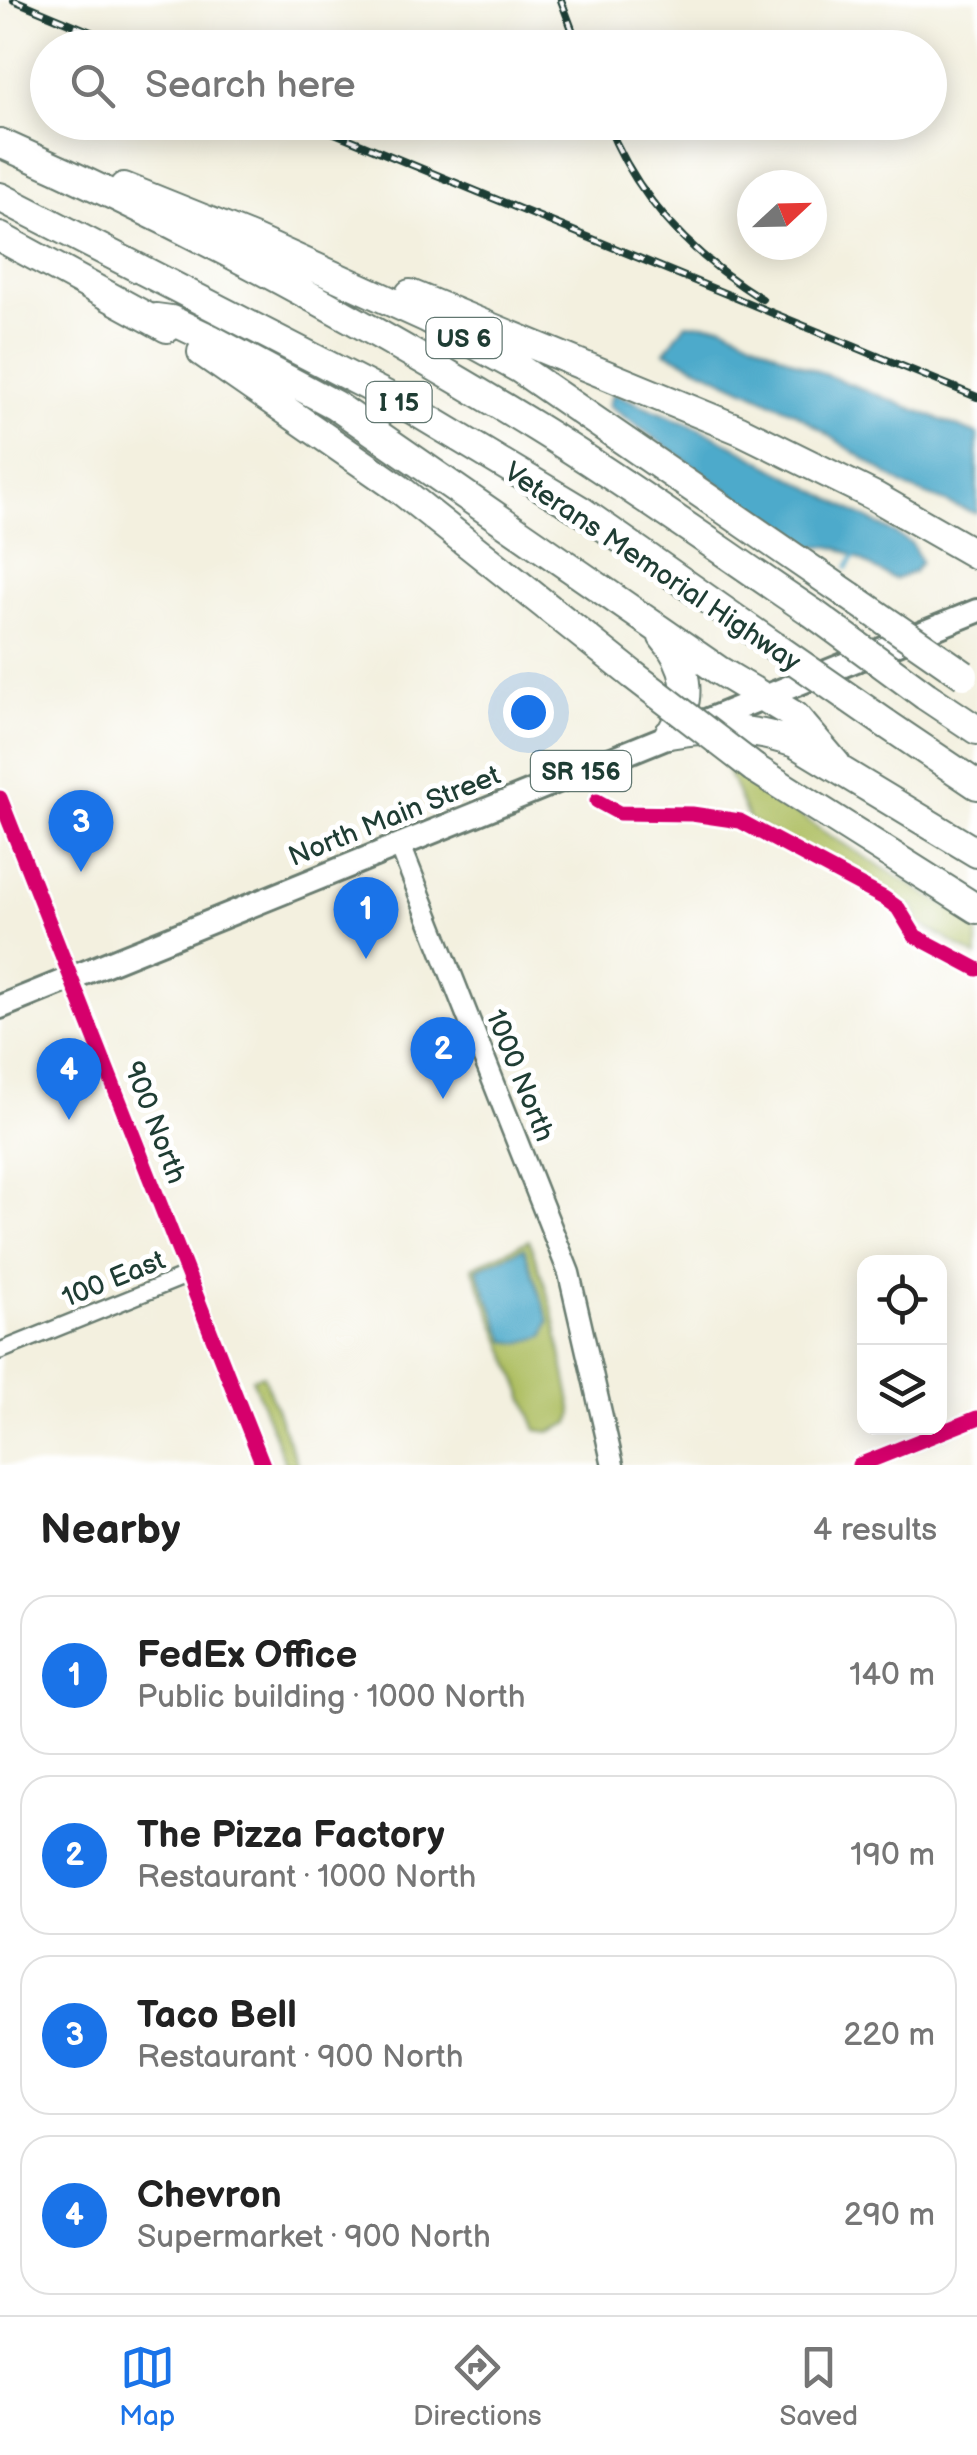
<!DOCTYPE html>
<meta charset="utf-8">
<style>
:root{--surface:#fff;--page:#f2f2f2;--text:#222;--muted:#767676;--line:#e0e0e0;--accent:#1a73e8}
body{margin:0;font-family:"Balsamiq Sans",sans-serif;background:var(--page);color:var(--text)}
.controls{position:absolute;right:30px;bottom:30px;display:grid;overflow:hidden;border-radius:20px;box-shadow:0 5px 25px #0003}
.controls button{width:90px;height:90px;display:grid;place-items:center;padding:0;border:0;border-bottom:2px solid var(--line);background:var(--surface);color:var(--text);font:50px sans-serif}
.compass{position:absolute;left:737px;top:170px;width:90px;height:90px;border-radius:50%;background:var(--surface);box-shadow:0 5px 25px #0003;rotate:68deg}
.you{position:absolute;left:528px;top:712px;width:35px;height:35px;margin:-25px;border:8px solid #fff;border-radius:50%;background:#1a73e8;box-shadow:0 0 0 15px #1a73e833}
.badge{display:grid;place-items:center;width:65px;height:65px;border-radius:50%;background:var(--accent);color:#fff;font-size:32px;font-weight:700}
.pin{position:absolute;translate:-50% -82px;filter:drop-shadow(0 2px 5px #0008)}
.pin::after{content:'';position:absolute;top:52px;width:35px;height:30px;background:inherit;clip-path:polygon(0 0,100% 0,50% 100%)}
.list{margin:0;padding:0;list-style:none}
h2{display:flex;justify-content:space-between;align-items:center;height:130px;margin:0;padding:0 40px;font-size:42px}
h2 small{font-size:32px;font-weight:400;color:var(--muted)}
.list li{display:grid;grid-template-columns:65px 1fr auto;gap:30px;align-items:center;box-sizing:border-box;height:160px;margin:0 20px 20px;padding:0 20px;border:2px solid var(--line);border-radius:30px}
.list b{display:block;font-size:38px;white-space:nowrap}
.list p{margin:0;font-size:32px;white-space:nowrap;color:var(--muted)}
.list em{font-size:32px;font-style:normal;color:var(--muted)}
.icon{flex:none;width:55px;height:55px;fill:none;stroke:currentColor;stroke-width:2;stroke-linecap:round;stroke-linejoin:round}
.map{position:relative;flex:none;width:977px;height:1465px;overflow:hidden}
.search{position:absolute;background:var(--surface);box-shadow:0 5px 25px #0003;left:30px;right:30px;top:30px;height:110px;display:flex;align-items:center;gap:25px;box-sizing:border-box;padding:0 35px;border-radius:55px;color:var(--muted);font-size:38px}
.sheet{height:850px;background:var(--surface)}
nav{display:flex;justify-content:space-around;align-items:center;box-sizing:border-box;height:140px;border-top:2px solid var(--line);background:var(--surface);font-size:28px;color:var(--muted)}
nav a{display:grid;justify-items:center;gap:5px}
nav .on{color:var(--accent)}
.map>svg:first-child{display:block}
.green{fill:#adbe61;stroke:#667e4a;stroke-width:2.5}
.water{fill:#4daacb;stroke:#367480;stroke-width:2.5}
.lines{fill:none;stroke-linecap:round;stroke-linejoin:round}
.stream{stroke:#4daacb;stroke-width:4}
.street-casing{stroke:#697c70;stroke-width:20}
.secondary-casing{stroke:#697c70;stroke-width:25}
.primary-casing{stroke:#697c70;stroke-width:28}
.highway-casing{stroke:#697c70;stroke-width:32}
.street{stroke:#fff;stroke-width:15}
.secondary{stroke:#fff;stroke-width:20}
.primary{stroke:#fff;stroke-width:22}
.highway{stroke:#fff;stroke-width:28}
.rail-casing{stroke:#1f3d34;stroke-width:8}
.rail{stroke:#fff;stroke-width:4;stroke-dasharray:11;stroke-linecap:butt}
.highway-bridge-casing{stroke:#697c70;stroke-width:32;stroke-linecap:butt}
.highway-bridge{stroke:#fff;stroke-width:28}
.cycleway-casing{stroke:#fff;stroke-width:21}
.cycleway{stroke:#d6006c;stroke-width:15}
.labels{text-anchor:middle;stroke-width:10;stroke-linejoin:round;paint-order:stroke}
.shield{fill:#fff;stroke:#627771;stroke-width:2.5}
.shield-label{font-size:25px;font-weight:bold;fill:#1f3d34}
.street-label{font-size:28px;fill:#1f3d34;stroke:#fff}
</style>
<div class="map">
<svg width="977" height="1465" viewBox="0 0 977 1465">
<rect width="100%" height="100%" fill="#fff"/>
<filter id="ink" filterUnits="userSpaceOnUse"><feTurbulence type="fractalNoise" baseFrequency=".01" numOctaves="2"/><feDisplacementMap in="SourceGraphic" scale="20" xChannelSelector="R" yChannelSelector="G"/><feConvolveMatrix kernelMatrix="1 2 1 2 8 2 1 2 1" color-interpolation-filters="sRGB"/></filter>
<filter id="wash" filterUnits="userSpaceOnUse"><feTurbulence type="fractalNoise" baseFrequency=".0048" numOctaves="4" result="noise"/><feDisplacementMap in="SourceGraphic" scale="40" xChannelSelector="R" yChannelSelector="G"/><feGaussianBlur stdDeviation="2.25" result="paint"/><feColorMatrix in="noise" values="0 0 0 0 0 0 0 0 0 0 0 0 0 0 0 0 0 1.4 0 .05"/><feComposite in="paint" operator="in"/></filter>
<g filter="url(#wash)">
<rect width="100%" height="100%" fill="#f3f0df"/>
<path class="green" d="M724 762 824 832 977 925V957L919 923 914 906 902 905 749 820Z
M529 1240 551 1303 573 1413 570 1423 550 1432 537 1430 472 1267Z
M263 1375 298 1465H286L252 1378Z"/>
<path class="water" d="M686 323 723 325 804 366 977 434V514L908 488 794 412 665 352Z
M613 393 711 434 894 533 912 544 921 562 914 572 895 579C864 567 843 538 808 548L608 405Z
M524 1248 549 1321 544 1336 520 1343 506 1341 477 1269Z"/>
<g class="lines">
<path class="stream" d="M847 568 855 555"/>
</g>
</g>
<g filter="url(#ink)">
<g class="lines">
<defs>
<path id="street" d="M0 798 263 1465
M0 1351 188 1275
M859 1465 977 1418"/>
<path id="secondary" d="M400 845 569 1273 613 1465"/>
<path id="primary" d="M0 1007 977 611"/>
<path id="highway" d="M0 143C184 224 365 322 536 427 630 485 721 551 813 613
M124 187 253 239 427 318 520 369 850 596
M0 197 405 405 580 510 774 646
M0 237 167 328
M410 294 740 430 874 496 977 555
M156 318 171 320 213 340 335 405 718 670 795 716 836 764
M202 352 398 488 633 675
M663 637C687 664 694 698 673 729
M926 696 977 730
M885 723 977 785
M669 734C712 726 753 728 795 743L977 853
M754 768 977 909"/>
</defs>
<use href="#street" class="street-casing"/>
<use href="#secondary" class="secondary-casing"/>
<use href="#primary" class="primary-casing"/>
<use href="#highway" class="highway-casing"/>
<use href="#street" class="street"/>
<use href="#secondary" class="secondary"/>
<use href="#primary" class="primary"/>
<use href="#highway" class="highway"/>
<defs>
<path id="rail" d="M14 0 129 48
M561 0 579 48
M308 122 977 397
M607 122C637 199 693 256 762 299"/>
</defs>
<use href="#rail" class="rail-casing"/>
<use href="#rail" class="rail"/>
<defs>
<path id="highway-bridge" d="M850 596 964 675
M813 613 926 696
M774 646 885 723
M633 675 754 768"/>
</defs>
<use href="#highway-bridge" class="highway-bridge-casing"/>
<use href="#highway-bridge" class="highway-bridge"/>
<defs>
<path id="cycleway" d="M0 798 263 1465
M597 801 619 813 692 814 740 821 884 898 898 908 915 936 977 969
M859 1465 977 1418"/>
</defs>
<use href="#cycleway" class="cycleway-casing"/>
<use href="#cycleway" class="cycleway"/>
</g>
</g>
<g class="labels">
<g class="shield">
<rect x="426.5" y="318" width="75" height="40" rx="8"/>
<rect x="366.5" y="382" width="65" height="40" rx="8"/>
<rect x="531" y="751" width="100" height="40" rx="8"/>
</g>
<g class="shield-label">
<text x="464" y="347">US 6</text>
<text x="399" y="411">I 15</text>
<text x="581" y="780">SR 156</text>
</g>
<g class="street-label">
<text transform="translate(653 566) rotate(34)" y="10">Veterans Memorial Highway</text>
<text transform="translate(394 815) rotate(-22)" y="10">North Main Street</text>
<text transform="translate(521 1075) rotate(68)" y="10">1000 North</text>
<text transform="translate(156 1122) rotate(69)" y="10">900 North</text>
<text transform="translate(113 1278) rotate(-22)" y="10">100 East</text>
</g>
</g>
</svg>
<div class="controls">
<button><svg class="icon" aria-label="locate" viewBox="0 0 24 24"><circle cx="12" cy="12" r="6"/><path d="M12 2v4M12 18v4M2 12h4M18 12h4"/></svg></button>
<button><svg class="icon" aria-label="layers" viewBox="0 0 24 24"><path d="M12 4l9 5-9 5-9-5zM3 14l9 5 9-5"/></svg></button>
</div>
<svg class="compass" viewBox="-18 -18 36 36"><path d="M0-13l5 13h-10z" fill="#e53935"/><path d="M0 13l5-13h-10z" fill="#767676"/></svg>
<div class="you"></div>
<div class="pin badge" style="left:366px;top:959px">1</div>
<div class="pin badge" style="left:443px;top:1099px">2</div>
<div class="pin badge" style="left:81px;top:872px">3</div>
<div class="pin badge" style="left:69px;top:1120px">4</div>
<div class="search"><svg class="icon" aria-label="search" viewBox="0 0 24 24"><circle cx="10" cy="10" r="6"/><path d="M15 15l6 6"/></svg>Search here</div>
</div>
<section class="sheet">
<h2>Nearby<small>4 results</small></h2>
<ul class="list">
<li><span class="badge">1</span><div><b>FedEx Office</b><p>Public building · 1000 North</p></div><em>140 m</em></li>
<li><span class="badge">2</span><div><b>The Pizza Factory</b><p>Restaurant · 1000 North</p></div><em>190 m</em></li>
<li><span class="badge">3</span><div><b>Taco Bell</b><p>Restaurant · 900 North</p></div><em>220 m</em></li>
<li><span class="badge">4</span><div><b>Chevron</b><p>Supermarket · 900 North</p></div><em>290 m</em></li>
</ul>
</section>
<nav>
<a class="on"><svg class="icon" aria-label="map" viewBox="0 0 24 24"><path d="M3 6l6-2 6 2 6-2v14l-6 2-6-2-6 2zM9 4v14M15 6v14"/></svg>Map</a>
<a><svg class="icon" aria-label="directions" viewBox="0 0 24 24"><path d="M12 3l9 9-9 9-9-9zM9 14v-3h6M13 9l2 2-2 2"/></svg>Directions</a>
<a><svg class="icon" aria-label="saved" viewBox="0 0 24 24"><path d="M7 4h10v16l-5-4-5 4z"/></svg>Saved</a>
</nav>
